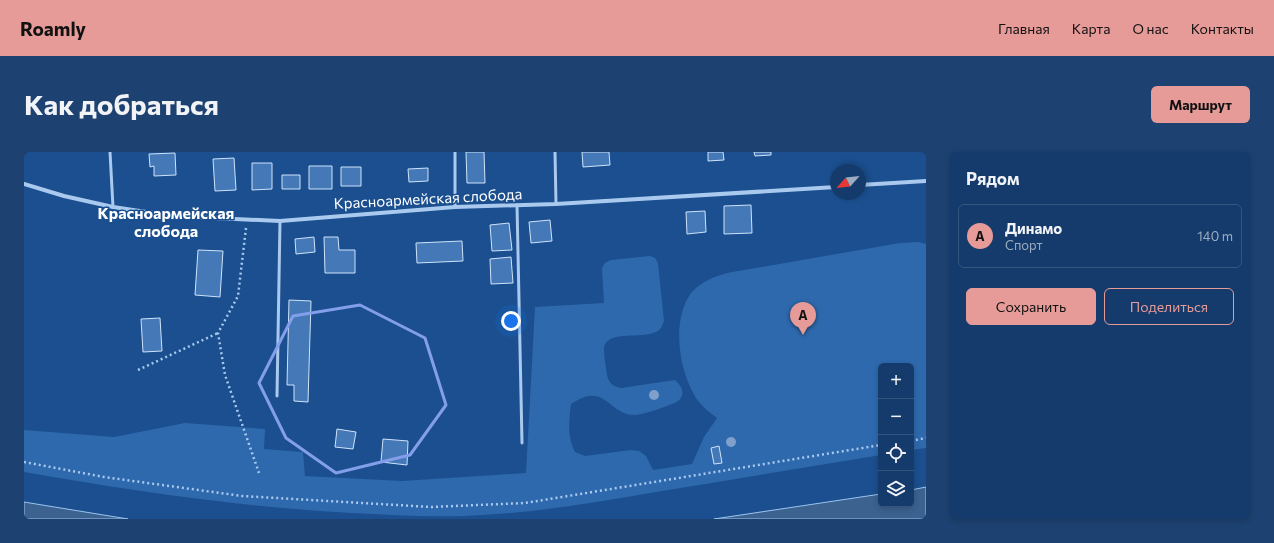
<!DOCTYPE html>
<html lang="ru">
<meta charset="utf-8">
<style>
:root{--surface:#143b6b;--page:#1d4271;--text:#f1f3f6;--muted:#9dadc1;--line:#33557e;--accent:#e69b98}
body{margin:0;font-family:Commissioner,sans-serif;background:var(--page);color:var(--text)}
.controls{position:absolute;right:12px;bottom:12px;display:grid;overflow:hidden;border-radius:6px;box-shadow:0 2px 6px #0003}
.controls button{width:36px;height:36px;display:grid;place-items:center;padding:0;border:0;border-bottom:1px solid var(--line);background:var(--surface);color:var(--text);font:20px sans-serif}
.compass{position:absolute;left:806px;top:12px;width:36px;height:36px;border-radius:50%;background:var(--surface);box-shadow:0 2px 6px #0003;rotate:243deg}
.you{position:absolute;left:487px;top:169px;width:14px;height:14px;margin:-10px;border:3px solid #fff;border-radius:50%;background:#1a73e8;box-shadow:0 0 0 6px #1a73e833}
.badge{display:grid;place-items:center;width:26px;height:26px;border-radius:50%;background:var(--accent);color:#111;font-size:13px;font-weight:700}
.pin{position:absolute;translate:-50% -33px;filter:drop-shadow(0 1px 2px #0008)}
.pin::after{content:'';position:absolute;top:21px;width:14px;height:12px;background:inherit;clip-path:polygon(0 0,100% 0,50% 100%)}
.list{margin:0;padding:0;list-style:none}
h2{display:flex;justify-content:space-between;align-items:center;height:52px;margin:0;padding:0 16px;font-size:17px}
h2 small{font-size:13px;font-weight:400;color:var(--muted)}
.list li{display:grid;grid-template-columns:26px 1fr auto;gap:12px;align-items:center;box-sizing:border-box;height:64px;margin:0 8px 8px;padding:0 8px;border:1px solid var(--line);border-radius:6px}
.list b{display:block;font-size:15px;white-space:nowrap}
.list p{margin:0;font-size:13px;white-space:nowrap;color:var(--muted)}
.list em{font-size:13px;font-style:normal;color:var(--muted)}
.actions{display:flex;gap:8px;padding:12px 16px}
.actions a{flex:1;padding:9px 0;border:1px solid var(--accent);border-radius:6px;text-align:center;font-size:14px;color:var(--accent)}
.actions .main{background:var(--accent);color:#111}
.icon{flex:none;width:22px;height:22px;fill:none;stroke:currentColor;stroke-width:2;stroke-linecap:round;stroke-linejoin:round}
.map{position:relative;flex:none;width:902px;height:367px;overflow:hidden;border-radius:6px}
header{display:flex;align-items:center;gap:24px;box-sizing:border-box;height:56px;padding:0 20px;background:var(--accent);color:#111}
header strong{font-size:19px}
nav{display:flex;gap:22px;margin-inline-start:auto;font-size:14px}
.intro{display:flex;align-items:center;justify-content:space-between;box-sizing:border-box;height:96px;padding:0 24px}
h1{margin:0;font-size:28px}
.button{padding:10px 18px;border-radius:6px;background:var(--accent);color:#111;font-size:14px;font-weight:700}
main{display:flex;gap:24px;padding:0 24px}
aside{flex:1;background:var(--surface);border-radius:6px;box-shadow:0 2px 6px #0003}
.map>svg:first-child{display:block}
.green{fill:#2e69ad}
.water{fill:#3c6290;stroke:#9cc4f0}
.building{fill:#4478b7;stroke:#cfe3fa}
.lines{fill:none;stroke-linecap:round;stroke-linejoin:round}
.path{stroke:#a9c9ee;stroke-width:2.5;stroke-dasharray:2 3;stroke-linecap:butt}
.service{stroke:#a9c9ee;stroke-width:3}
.minor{stroke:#a9c9ee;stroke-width:4}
.tree{fill:#7ea0ca}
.marked{fill:none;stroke:#839eea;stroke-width:3;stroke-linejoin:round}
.labels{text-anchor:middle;stroke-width:3;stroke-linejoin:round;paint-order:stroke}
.street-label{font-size:15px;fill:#fff;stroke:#1b4f8f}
.neighbourhood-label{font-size:16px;font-weight:bold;fill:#fff;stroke:#1b4f8f}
</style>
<header>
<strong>Roamly</strong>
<nav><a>Главная</a><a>Карта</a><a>О нас</a><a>Контакты</a></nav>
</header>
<div class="intro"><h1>Как добраться</h1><a class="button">Маршрут</a></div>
<main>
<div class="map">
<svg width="902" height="367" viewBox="0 0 902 367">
<rect width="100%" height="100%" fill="#1b4f8f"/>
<path class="green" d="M895 90 902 92V296L887 298V214H857V303C784 315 711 327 638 339 579 349 518 360 458 363 414 366 371 363 327 361 217 355 108 339 0 320V278L90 285 161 271 241 277 240 297 279 300 281 324 378 329 502 321 511 155 580 151 578 116 581 111 587 108 626 104 631 106 634 111 640 169C639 171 638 175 636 177 624 190 580 175 580 198 580 206 582 215 583 223 585 232 589 234 597 236L651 228C660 236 662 245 651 251 640 255 622 262 612 263 584 264 582 228 547 252 545 269 543 284 551 300L561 304 607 298 615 299 622 304 629 318 668 312 680 285 693 266C686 261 680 256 675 250 655 223 646 167 668 140 678 129 690 125 703 121L876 91Z"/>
<path class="water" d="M902 335V367H690L857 342V352H887V338Z
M0 350 104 367H0Z"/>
<path class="building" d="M442 0H460L461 31H443Z
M558 0H585L586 13 559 15Z
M684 0H699L700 8 684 9Z
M730 0H747V3L731 4Z
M151 1 152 23 130 24V14L126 15 125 2Z
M210 6 212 38 191 39 189 7Z
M228 11H248V37L228 38Z
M285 14H308V37H285Z
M317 15H337V34H317Z
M404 16V29L385 30 384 17Z
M258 23H276V37H258Z
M727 53 728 81 700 82V54Z
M681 59 682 80 663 82 662 60Z
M526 68 528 89 507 91 505 70Z
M485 71 488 98 468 99 466 73Z
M290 85 291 100 272 102 271 87Z
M300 85H314L315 98H331V121H301Z
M438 89 439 109 393 111 392 91Z
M174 98 199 99 196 145 171 143Z
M487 105 489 131 467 132 466 107Z
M265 148 287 149 284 250 270 249V233H263Z
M136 166 138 199 119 200 117 167Z
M313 277 332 280 329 297 311 295Z
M359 287 384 289 383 313 357 310Z
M695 294 698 311 690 312 687 296Z"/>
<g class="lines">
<path class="path" d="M222 76 214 144 194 181 201 223 235 321
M114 218 194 181
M887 289 902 286
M0 310 80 325 218 344 407 355 501 351 857 293"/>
<path class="service" d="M86 0 89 55
M431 0V55
M531 0 532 52
M493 53 498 291
M253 244 256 69"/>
<path class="minor" d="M0 32 40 44 89 55 149 64 256 69 431 55 532 52 812 35
M836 33 902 29"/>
</g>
<g class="tree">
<circle cx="630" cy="243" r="5"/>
<circle cx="707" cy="290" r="5"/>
</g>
<path class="marked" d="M336 153 401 186 422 253 386 303 312 321 262 286 235 231 269 164Z"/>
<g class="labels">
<g class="street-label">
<text transform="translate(404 47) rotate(-3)" y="5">Красноармейская слобода</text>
</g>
<g class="neighbourhood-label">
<text x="142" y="67">Красноармейская<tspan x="142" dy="18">слобода</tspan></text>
</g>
</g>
</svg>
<div class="controls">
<button>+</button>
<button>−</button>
<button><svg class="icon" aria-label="locate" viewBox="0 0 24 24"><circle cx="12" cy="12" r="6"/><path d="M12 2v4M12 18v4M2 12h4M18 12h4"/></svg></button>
<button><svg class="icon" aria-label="layers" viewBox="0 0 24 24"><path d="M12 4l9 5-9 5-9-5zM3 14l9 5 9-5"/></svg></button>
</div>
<svg class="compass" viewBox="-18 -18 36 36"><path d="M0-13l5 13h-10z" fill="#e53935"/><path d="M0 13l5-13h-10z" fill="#9dadc1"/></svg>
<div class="you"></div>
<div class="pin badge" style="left:779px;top:183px">A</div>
</div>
<aside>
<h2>Рядом<small></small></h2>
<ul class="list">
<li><span class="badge">A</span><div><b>Динамо</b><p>Спорт</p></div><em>140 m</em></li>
</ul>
<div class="actions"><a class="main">Сохранить</a><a>Поделиться</a></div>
</aside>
</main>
